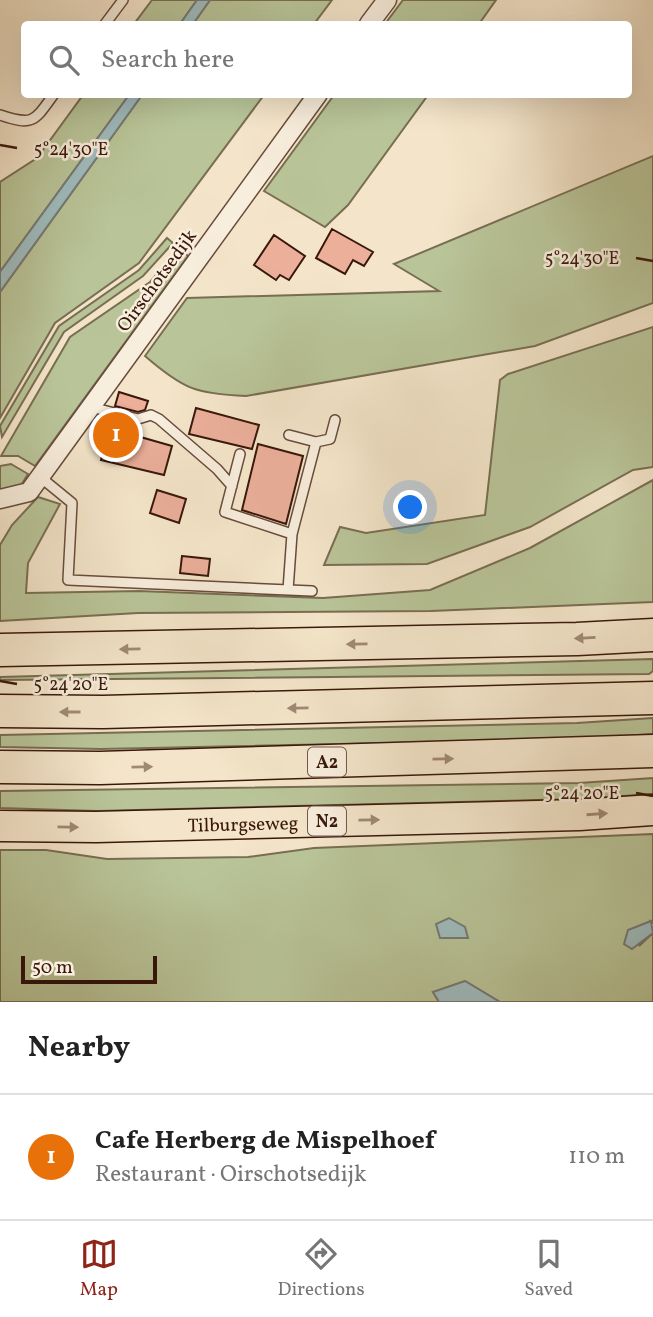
<!DOCTYPE html>
<meta charset="utf-8">
<style>
:root{--surface:#fff;--page:#f2f2f2;--text:#222;--muted:#767676;--line:#e0e0e0;--accent:#8f2418}
body{margin:0;font-family:Vollkorn,serif;background:var(--page);color:var(--text)}
.scale{position:absolute;left:21px;bottom:18px;width:136px;box-sizing:border-box;padding-left:7px;border:4px solid #39180b;border-top:0;font-size:19px;line-height:24px;white-space:nowrap;color:#39180b;-webkit-text-stroke:5px #f8eedd;paint-order:stroke}
.you{position:absolute;left:411px;top:508px;width:24px;height:24px;margin:-18px;border:5px solid #fff;border-radius:50%;background:#1a73e8;box-shadow:0 0 0 10px #1a73e833}
.badge{display:grid;place-items:center;width:46px;height:46px;border-radius:50%;background:var(--accent);color:#fff;font-size:23px;font-weight:700}
.pin{position:absolute;translate:-50% -50%;border:4px solid #fff;box-shadow:0 2px 7px #0006}
.list{margin:0;padding:0;list-style:none}
h2{display:flex;justify-content:space-between;align-items:center;height:91px;margin:0;padding:0 28px;font-size:30px}
h2 small{font-size:23px;font-weight:400;color:var(--muted)}
.list li{display:grid;grid-template-columns:46px 1fr auto;gap:21px;align-items:center;box-sizing:border-box;height:126px;padding:0 28px;border-top:2px solid var(--line)}
.list b{display:block;font-size:26px;white-space:nowrap}
.list p{margin:0;font-size:23px;white-space:nowrap;color:var(--muted)}
.list em{font-size:23px;font-style:normal;color:var(--muted)}
.icon{flex:none;width:38px;height:38px;fill:none;stroke:currentColor;stroke-width:2;stroke-linecap:round;stroke-linejoin:round}
.map{position:relative;flex:none;width:653px;height:1002px;overflow:hidden}
.search{position:absolute;background:var(--surface);box-shadow:0 7px 28px #0002;left:21px;right:21px;top:21px;height:77px;display:flex;align-items:center;gap:18px;box-sizing:border-box;padding:0 24px;border-radius:7px;color:var(--muted);font-size:26px}
.sheet{height:217px;background:var(--surface)}
nav{display:flex;justify-content:space-around;align-items:center;box-sizing:border-box;height:98px;border-top:2px solid var(--line);background:var(--surface);font-size:19px;color:var(--muted)}
nav a{display:grid;justify-items:center;gap:4px}
nav .on{color:var(--accent)}
.map>svg:first-child{display:block}
.green{fill:#b9c599;stroke:#796e52;stroke-width:2}
.water{fill:#9fbdc0;stroke:#767b78;stroke-width:2}
.building{fill:#ebaf9a;stroke:#39180b;stroke-width:2}
.lines{fill:none;stroke-linecap:round;stroke-linejoin:round}
.service-casing{stroke:#684b3b;stroke-width:12}
.minor-casing{stroke:#684b3b;stroke-width:21}
.trunk-casing{stroke:#39180b;stroke-width:33}
.motorway-casing{stroke:#39180b;stroke-width:35}
.service{stroke:#f8eedd;stroke-width:9}
.minor{stroke:#f8eedd;stroke-width:18}
.trunk{stroke:#f4e5ca;stroke-width:30}
.motorway{stroke:#f4e5ca;stroke-width:32}
.oneway{fill:#a08974}
.ticks{fill:none;stroke:#39180b;stroke-width:2.5}
.labels{text-anchor:middle;stroke-width:5;stroke-linejoin:round;paint-order:stroke}
.shield{fill:#f8eedd;stroke:#72584a;stroke-width:2}
.shield-label{font-size:18px;font-weight:bold;fill:#39180b}
.street-label{font-size:19px;fill:#39180b;stroke:#f8eedd}
.ticks-label{font-size:18px;text-anchor:middle;fill:#39180b;stroke:#f8eedd;stroke-width:5;stroke-linejoin:round;paint-order:stroke}
</style>
<div class="map">
<svg width="653" height="1002" viewBox="0 0 653 1002">
<rect width="100%" height="100%" fill="#f4e5ca"/>
<filter id="stains"><feTurbulence type="fractalNoise" baseFrequency=".00286" numOctaves="4"/><feColorMatrix values="0 0 0 0 .2 0 0 0 0 .09 0 0 0 0 .02 0 0 0 .5 -.17"/></filter>
<radialGradient id="worn" r=".72"><stop offset=".6" stop-color="#630" stop-opacity="0"/><stop offset="1" stop-color="#630" stop-opacity=".3"/></radialGradient>
<path class="green" d="M152 0H197L180 24H134Z
M210 0H332L314 24H193Z
M403 0H496L479 24H385Z
M83 95H129L0 272V182L37 158Z
M142 95H264L139 263 55 323 0 418V292Z
M334 95H428L348 205 325 227 264 191Z
M653 156V303L535 346 246 396C196 394 183 389 145 356L187 298 439 291 394 264Z
M167 238 173 243 143 276 64 332 2 437 0 426 59 326 139 270Z
M180 247 188 256 35 466 18 456H1L70 337 150 282Z
M653 327V467L633 470 530 527 427 564 324 565 340 527 366 533 485 515 500 380 508 374Z
M11 464 28 474 20 487 0 494V466Z
M653 480V602L431 611 138 613 0 621V545L12 525 38 497 60 504 28 563 26 593 139 591 323 598 430 590 530 548Z
M653 659V671L649 674 0 680V677Z
M653 718V734L578 739 101 749 0 747V735L577 723Z
M653 778V794L578 799 97 811 0 808V791L579 783Z
M653 834V923L650 921 639 946 653 933V1002H500L465 981 433 992 439 1002H0V850H46L107 859 248 857 314 848Z"/>
<path class="water" d="M197 0H210L193 24H180Z
M129 95H142L0 292V272Z
M449 918 465 927 468 938H440L436 924Z
M651 921 653 933 632 949 624 944 628 930Z
M465 981 500 1002H439L433 992Z"/>
<path class="building" d="M332 229 373 252 364 266 353 260 345 274 316 258Z
M274 235 305 256 289 280 280 275 276 280 254 265Z
M119 392 148 401 145 410 138 412 115 406Z
M196 408 259 425 252 449 189 434Z
M111 419 140 426 137 436 172 446 164 475 101 460Z
M258 444 303 456 286 524 242 510Z
M157 490 186 499 179 523 150 513Z
M182 556 210 559 208 576 180 573Z"/>
<g class="lines">
<defs>
<path id="service" d="M105 24 123 0
M0 115C33 126 34 122 54 94
M91 407 138 419 151 415 159 419 217 469 232 486
M289 435 316 442
M240 454 225 512 292 534
M39 476 72 503 68 580 312 591
M288 590 292 534 316 442 330 439 335 420"/>
<path id="minor" d="M369 24 387 0
M0 499 29 492 318 94"/>
<g id="trunk">
<path id="s1" d="M0 826 96 827 579 815 653 810"/>
</g>
<path id="motorway" d="M0 650 577 639 653 635
M0 711 103 712 653 698
M0 767 100 768 653 751"/>
</defs>
<use href="#service" class="service-casing"/>
<use href="#minor" class="minor-casing"/>
<use href="#trunk" class="trunk-casing"/>
<use href="#motorway" class="motorway-casing"/>
<use href="#service" class="service"/>
<use href="#minor" class="minor"/>
<use href="#trunk" class="trunk"/>
<use href="#motorway" class="motorway"/>
</g>
<defs><path id="oneway-solid" d="M-6-.8H1V-3.2L6.5 0L1 3.2V.8H-6Z" transform="scale(1.75)"/></defs>
<g class="oneway">
<use href="#oneway-solid" transform="translate(585 638) rotate(177)"/>
<use href="#oneway-solid" transform="translate(357 644) rotate(179)"/>
<use href="#oneway-solid" transform="translate(130 649) rotate(179)"/>
<use href="#oneway-solid" transform="translate(298 708) rotate(179)"/>
<use href="#oneway-solid" transform="translate(70 712) rotate(-180)"/>
<use href="#oneway-solid" transform="translate(443 759) rotate(-1)"/>
<use href="#oneway-solid" transform="translate(142 767) rotate(-1)"/>
<use href="#oneway-solid" transform="translate(597 814) rotate(-4)"/>
<use href="#oneway-solid" transform="translate(369 820) rotate(-1)"/>
<use href="#oneway-solid" transform="translate(68 827) rotate(1)"/>
</g>
<path class="ticks" d="M0 145 17 148M636 258 653 261M0 681 17 684M636 793 653 796"/>
<g class="labels">
<g class="shield">
<rect x="308" y="747.5" width="38" height="29" rx="5"/>
<rect x="308" y="806.5" width="38" height="29" rx="5"/>
</g>
<g class="shield-label">
<text x="327" y="768">A2</text>
<text x="327" y="827">N2</text>
</g>
<g class="street-label">
<text transform="translate(156 280) rotate(-54)" y="7">Oirschotsedijk</text>
<text dy="7" stroke="none"><textPath href="#s1" startOffset="243">Tilburgseweg</textPath></text>
</g>
</g>
<g class="ticks-label">
<text x="71" y="155">5°24'30"E</text>
<text x="582" y="264">5°24'30"E</text>
<text x="71" y="690">5°24'20"E</text>
<text x="582" y="799">5°24'20"E</text>
</g>
<rect width="100%" height="100%" filter="url(#stains)"/>
<rect width="100%" height="100%" fill="url(#worn)"/>
</svg>
<div class="scale">50 m</div>
<div class="you"></div>
<div class="pin badge" style="left:116px;top:435px;background:#e8710a">1</div>
<div class="search"><svg class="icon" aria-label="search" viewBox="0 0 24 24"><circle cx="10" cy="10" r="6"/><path d="M15 15l6 6"/></svg>Search here</div>
</div>
<section class="sheet">
<h2>Nearby<small></small></h2>
<ul class="list">
<li><span class="badge" style="background:#e8710a">1</span><div><b>Cafe Herberg de Mispelhoef</b><p>Restaurant · Oirschotsedijk</p></div><em>110 m</em></li>
</ul>
</section>
<nav>
<a class="on"><svg class="icon" aria-label="map" viewBox="0 0 24 24"><path d="M3 6l6-2 6 2 6-2v14l-6 2-6-2-6 2zM9 4v14M15 6v14"/></svg>Map</a>
<a><svg class="icon" aria-label="directions" viewBox="0 0 24 24"><path d="M12 3l9 9-9 9-9-9zM9 14v-3h6M13 9l2 2-2 2"/></svg>Directions</a>
<a><svg class="icon" aria-label="saved" viewBox="0 0 24 24"><path d="M7 4h10v16l-5-4-5 4z"/></svg>Saved</a>
</nav>
